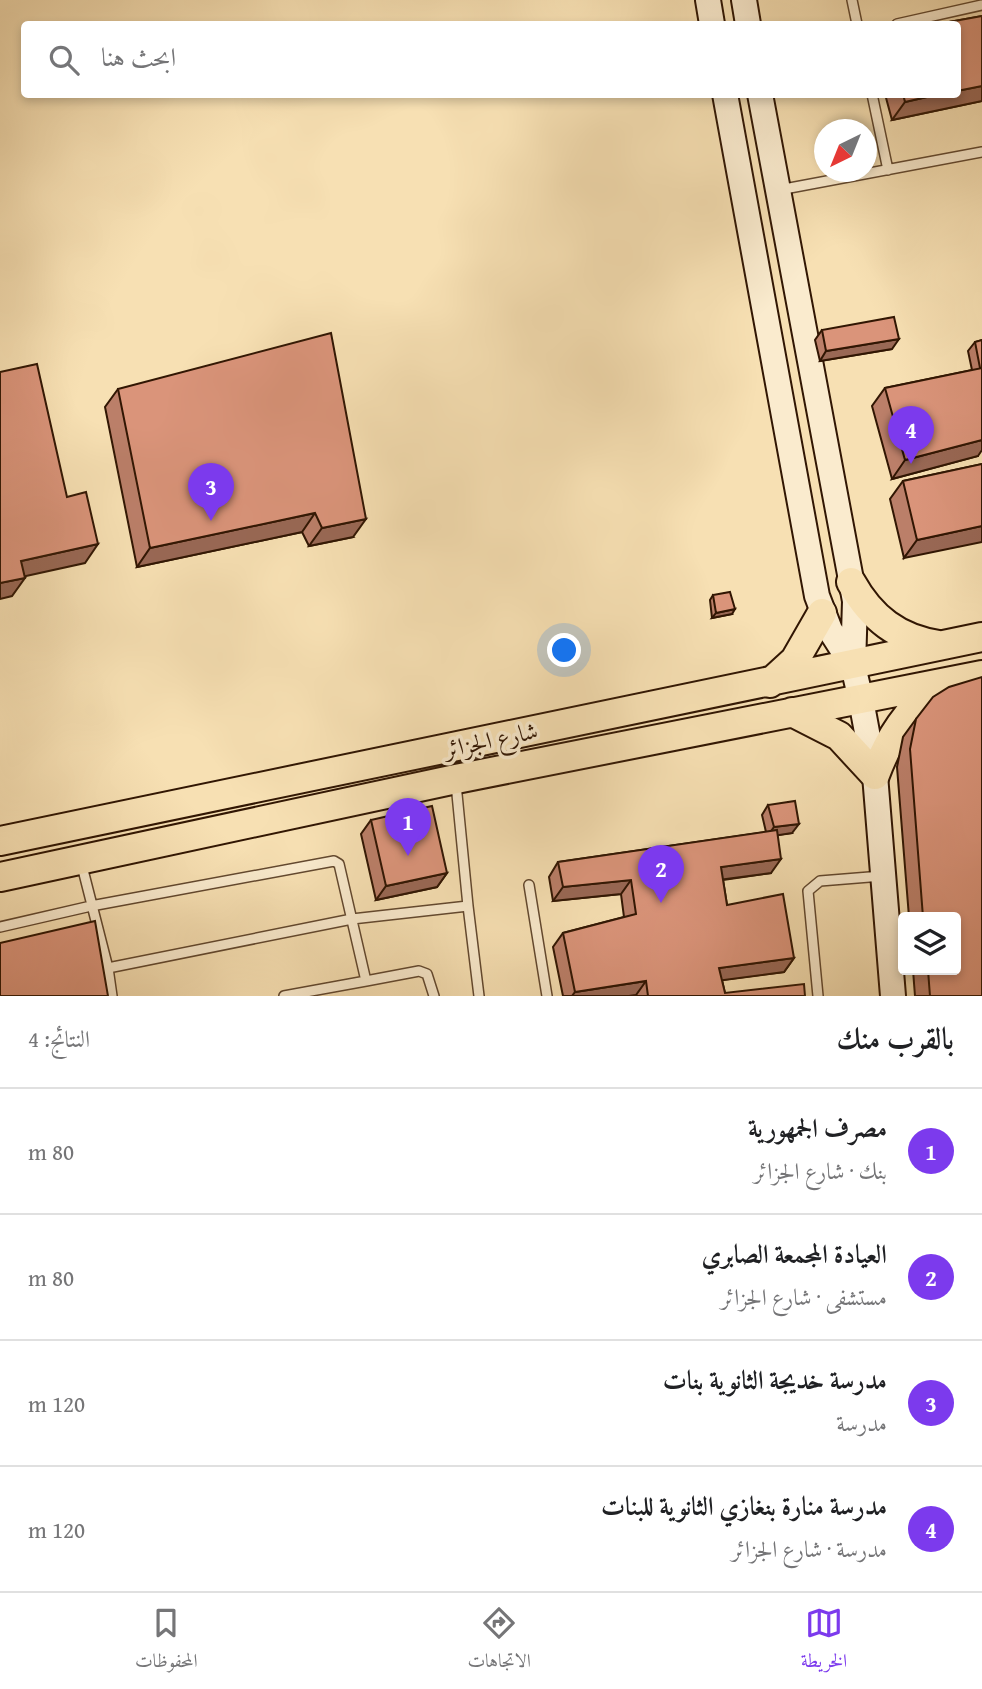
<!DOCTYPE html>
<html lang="ar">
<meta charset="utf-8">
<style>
:root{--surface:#fff;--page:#f2f2f2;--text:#202124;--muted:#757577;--line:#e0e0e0;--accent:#7c3aed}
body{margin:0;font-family:"Gentium Book Plus",Amiri,serif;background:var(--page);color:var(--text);direction:rtl}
.controls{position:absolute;right:21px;bottom:21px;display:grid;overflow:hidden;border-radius:7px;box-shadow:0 4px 10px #0003}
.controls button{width:63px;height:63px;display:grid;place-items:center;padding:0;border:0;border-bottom:2px solid var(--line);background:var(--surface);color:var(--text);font:35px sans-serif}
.compass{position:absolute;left:814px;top:119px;width:63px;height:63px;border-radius:50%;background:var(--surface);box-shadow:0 4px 10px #0003;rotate:223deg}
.you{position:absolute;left:565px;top:651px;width:24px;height:24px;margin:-18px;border:5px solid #fff;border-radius:50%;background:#1a73e8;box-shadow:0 0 0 10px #1a73e833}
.badge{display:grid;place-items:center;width:46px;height:46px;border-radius:50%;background:var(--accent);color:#fff;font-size:23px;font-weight:700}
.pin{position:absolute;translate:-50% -58px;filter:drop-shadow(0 2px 4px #0008)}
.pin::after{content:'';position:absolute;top:37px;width:24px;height:21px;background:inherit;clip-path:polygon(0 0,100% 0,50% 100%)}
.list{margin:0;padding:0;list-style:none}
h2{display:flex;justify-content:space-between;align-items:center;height:91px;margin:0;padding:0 28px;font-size:30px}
h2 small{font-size:23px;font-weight:400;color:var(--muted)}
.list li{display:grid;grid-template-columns:46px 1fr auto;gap:21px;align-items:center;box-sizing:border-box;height:126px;padding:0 28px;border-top:2px solid var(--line)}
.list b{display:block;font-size:26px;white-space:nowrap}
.list p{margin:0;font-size:23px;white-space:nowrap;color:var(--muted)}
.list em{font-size:23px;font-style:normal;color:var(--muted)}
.icon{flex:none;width:38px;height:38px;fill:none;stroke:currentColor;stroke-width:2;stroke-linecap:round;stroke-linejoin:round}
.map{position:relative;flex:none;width:982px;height:996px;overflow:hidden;direction:ltr}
.search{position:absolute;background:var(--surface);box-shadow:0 4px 10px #0003;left:21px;right:21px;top:21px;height:77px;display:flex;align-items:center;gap:18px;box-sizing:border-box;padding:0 24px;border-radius:7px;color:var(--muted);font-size:26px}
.sheet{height:595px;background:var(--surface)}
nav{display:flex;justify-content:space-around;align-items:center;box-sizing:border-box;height:98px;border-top:2px solid var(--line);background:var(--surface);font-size:19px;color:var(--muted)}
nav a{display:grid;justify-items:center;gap:4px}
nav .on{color:var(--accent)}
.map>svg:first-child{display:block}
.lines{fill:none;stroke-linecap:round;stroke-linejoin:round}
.service-casing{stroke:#62482f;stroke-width:12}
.secondary-casing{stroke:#311603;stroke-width:28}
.primary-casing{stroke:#311603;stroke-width:32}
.service{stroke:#faebce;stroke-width:9}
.secondary{stroke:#faebce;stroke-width:24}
.primary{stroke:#f7e0b3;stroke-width:28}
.wall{fill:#bb7f69;stroke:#311603;stroke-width:2}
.shaded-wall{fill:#996855;stroke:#311603;stroke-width:2}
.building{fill:#da947a;stroke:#311603;stroke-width:2}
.labels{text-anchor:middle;stroke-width:7;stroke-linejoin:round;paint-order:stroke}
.street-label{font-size:24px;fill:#311603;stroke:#faebce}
</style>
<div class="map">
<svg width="982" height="996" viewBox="0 0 982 996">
<rect width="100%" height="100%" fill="#f7e0b3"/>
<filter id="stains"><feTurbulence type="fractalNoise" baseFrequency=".00286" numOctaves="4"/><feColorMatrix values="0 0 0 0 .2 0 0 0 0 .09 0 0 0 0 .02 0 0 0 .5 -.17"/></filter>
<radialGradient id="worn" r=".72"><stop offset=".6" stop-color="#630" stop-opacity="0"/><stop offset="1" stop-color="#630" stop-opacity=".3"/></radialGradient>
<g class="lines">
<defs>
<path id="service" d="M852 0 857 24
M897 24 982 5
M872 94 888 170
M779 190 982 152
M81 862 108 968 112 996
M529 885 547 996
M468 906 479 996
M0 927 91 906 334 861 339 864 366 981 284 996
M108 968 352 919 468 906 456 784
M366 981 419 971 427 974 434 996
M818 996 808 891 820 881 882 876"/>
<path id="secondary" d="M708 0 712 24
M744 0 748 24
M725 94 817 596 830 630 853 666 861 700 875 775 893 996
M760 94 855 601 853 666"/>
<path id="primary" d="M851 582C871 618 898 639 939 645
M770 683 795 660 822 613
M792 712 839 736 875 775
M875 775C889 737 908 710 939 684
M0 841 982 637
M0 877 456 779 982 675"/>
</defs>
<use href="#service" class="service-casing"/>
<use href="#secondary" class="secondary-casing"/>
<use href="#primary" class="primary-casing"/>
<use href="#service" class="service"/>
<use href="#secondary" class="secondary"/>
<use href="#primary" class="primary"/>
</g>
<path class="wall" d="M982 16V101L892 120 885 94H957V24H938Z
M822 330 892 349 820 361 815 340Z
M982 340 978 456 892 479 872 406 885 388 972 370 968 351 975 342Z
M118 389 353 537 309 546 302 532 137 567 105 407Z
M982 464 904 558 890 499 903 481Z
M713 595 732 614 712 618 710 600Z
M916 719 982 996H915L913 970H956V917H909L897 767 903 737Z
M768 805 792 833 777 835 771 873 723 880 727 905 794 958 784 972 722 980 725 993 805 996H636V995L629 996H563L553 947 563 933 624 917 621 894 553 901 549 877 558 862 766 832 762 815Z
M371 820 447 873 437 887 376 900 361 834Z"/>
<path class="shaded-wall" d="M982 86V101L892 120 905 102 940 94H957V91Z
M899 339 892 349 820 361 826 351Z
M982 440V450L978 456 892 479 905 460Z
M315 513 302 532 137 567 150 548Z
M366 519 353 537 309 546 322 528Z
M982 526V542L904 558 917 540Z
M98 544 85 563 8 580 21 561Z
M25 578 12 596 0 599V583Z
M735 609 732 614 712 618 716 613Z
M799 824 792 833 767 837 774 827Z
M781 859 771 873 711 881 721 867Z
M447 873 437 887 376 900 386 886Z
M631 880 621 894 553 901 563 887Z
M794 958 784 972 709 982 719 968Z
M646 981 636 995 629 996H572L575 992Z"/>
<path class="building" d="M982 16V86L957 91V24H938Z
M903 94H940L905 102Z
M894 317 899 339 826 351 822 330Z
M331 333 366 519 322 528 315 513 150 548 118 389Z
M982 340V368H980L975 342Z
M37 364 67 497 86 492 98 544 21 561 25 578 0 583V372Z
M982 368V440L905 460 885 388Z
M982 464V526L917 540 903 481Z
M730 592 735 609 716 613 713 595Z
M982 677V996H930L928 970H956V917H923L910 749 916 719 933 697 949 687Z
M795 801 799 824 774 827 768 805Z
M432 806 447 873 386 886 371 820Z
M777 830 781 859 721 867 727 905 783 894 794 958 719 968 725 993 804 984 805 996H648L646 981 575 992 563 933 636 914 631 880 563 887 558 862Z
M95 921 108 996H0V943Z"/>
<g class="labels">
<g class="street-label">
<text transform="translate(491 740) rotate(-12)" y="8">شارع الجزائر</text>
</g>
</g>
<rect width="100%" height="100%" filter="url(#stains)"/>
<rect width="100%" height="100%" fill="url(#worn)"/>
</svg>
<div class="controls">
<button><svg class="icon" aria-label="layers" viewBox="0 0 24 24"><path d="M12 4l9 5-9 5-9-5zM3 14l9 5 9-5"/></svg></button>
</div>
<svg class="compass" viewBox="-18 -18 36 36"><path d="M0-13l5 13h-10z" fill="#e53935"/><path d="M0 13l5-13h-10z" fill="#757577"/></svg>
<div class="you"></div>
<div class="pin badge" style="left:408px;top:856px">1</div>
<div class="pin badge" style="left:661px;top:903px">2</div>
<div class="pin badge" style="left:211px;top:521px">3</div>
<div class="pin badge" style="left:911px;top:464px">4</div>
<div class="search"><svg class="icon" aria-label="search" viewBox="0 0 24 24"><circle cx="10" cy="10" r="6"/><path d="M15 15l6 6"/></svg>ابحث هنا</div>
</div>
<section class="sheet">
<h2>بالقرب منك<small>النتائج: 4</small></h2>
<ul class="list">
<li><span class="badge">1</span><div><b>مصرف الجمهورية</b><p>بنك · شارع الجزائر</p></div><em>80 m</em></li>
<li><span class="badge">2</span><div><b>العيادة المجمعة الصابري</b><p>مستشفى · شارع الجزائر</p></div><em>80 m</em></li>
<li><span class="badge">3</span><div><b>مدرسة خديجة الثانوية بنات</b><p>مدرسة</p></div><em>120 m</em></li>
<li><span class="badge">4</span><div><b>مدرسة منارة بنغازي الثانوية للبنات</b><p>مدرسة · شارع الجزائر</p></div><em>120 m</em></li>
</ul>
</section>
<nav>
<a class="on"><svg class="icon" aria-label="map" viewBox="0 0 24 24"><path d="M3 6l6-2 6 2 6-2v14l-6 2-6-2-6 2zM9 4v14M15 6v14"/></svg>الخريطة</a>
<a><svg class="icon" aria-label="directions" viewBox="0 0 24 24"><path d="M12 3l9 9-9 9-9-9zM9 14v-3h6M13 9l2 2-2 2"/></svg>الاتجاهات</a>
<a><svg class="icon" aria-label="saved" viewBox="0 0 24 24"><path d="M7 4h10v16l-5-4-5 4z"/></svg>المحفوظات</a>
</nav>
